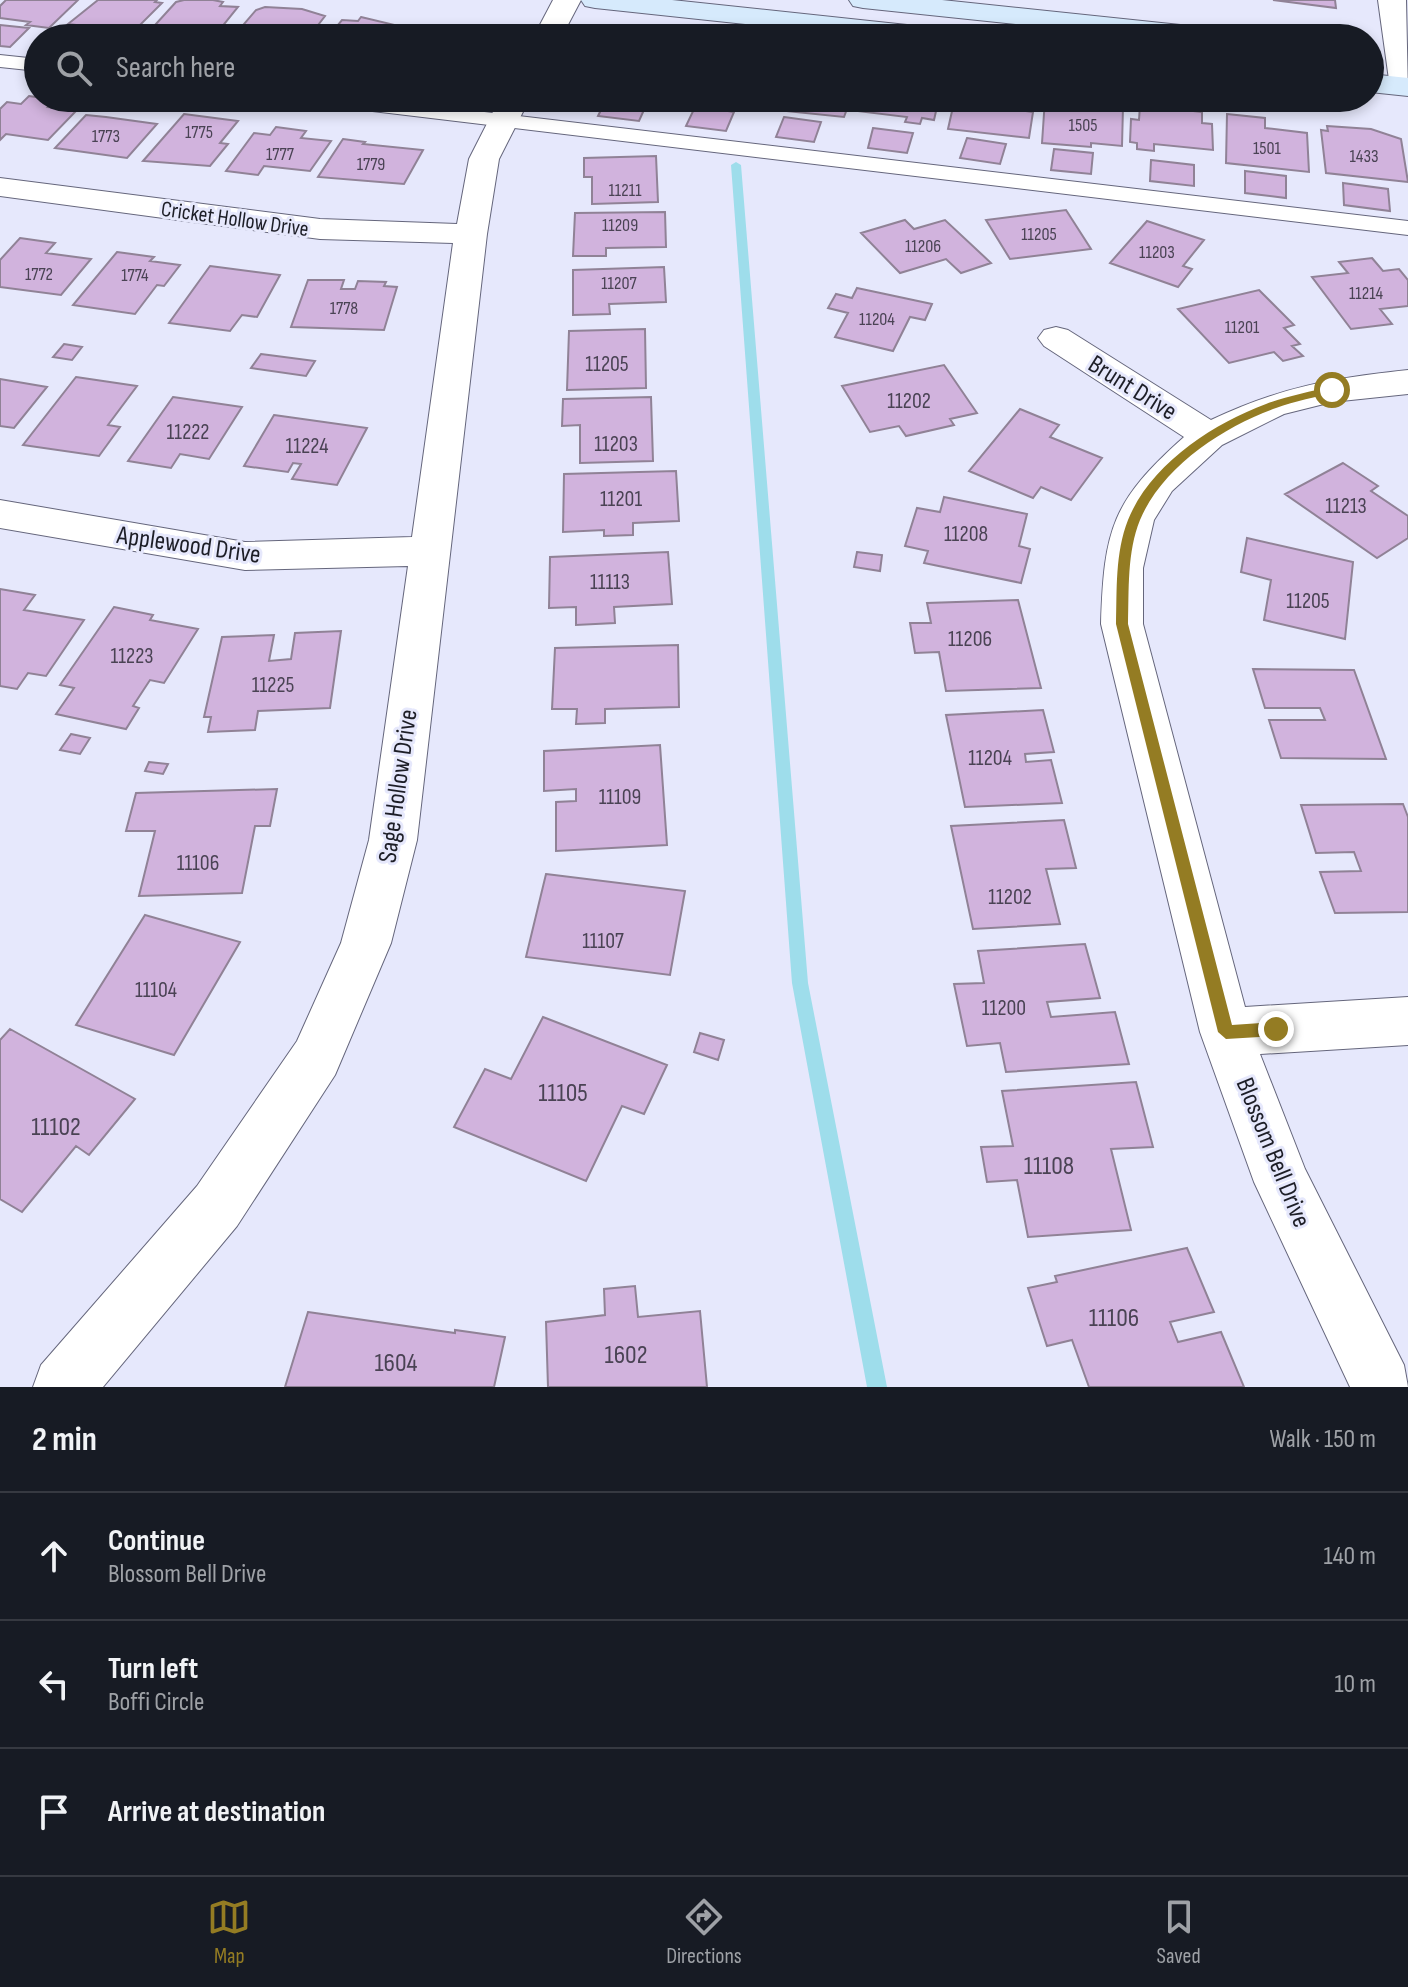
<!DOCTYPE html>
<meta charset="utf-8">
<style>
:root{--surface:#171b24;--page:#242831;--text:#f1f3f6;--muted:#9ea1a6;--line:#363941;--accent:#947c23}
body{margin:0;font-family:"Sofia Sans Condensed",sans-serif;background:var(--page);color:var(--text)}
.stop{position:absolute;width:24px;height:24px;margin:-18px;border:6px solid #947c23;border-radius:50%;background:#fff}
.stop.end{background:#947c23;border-color:#fff;box-shadow:0 2px 8px #0008}
.list{margin:0;padding:0;list-style:none}
h2{display:flex;justify-content:space-between;align-items:center;height:104px;margin:0;padding:0 32px;font-size:34px}
h2 small{font-size:26px;font-weight:400;color:var(--muted)}
.list li{display:grid;grid-template-columns:52px 1fr auto;gap:24px;align-items:center;box-sizing:border-box;height:128px;padding:0 32px;border-top:2px solid var(--line)}
.list b{display:block;font-size:30px;white-space:nowrap}
.list p{margin:0;font-size:26px;white-space:nowrap;color:var(--muted)}
.list em{font-size:26px;font-style:normal;color:var(--muted)}
.icon{flex:none;width:44px;height:44px;fill:none;stroke:currentColor;stroke-width:2;stroke-linecap:round;stroke-linejoin:round}
.map{position:relative;flex:none;width:1408px;height:1387px;overflow:hidden}
.search{position:absolute;background:var(--surface);box-shadow:0 4px 12px #0003;left:24px;right:24px;top:24px;height:88px;display:flex;align-items:center;gap:20px;box-sizing:border-box;padding:0 28px;border-radius:44px;color:var(--muted);font-size:30px}
.sheet{height:488px;background:var(--surface)}
nav{display:flex;justify-content:space-around;align-items:center;box-sizing:border-box;height:112px;border-top:2px solid var(--line);background:var(--surface);font-size:22px;color:var(--muted)}
nav a{display:grid;justify-items:center;gap:4px}
nav .on{color:var(--accent)}
.map>svg:first-child{display:block}
.lines{fill:none;stroke-linecap:round;stroke-linejoin:round}
.stream{fill:#9eddeb;fill-rule:evenodd}
.building{fill:#d1b3dd;stroke:#908296;stroke-width:2}
.lane-casing{stroke:#65667c;stroke-width:2}
.street-casing{stroke:#65667c;stroke-width:2}
.secondary-casing{stroke:#65667c;stroke-width:2}
.lane{fill:#fff;fill-rule:evenodd}
.street{fill:#fff;fill-rule:evenodd}
.secondary{fill:#d6eafc;fill-rule:evenodd}
.route{fill:#947c23}
.labels{text-anchor:middle;stroke-width:6;stroke-linejoin:round;paint-order:stroke}
.far-number-label{font-size:18px;fill:#4a4354}
.far-street-label{font-size:22px;fill:#1d1e27;stroke:#e6e8fc}
.number-label{font-size:22px;fill:#4a4354}
.street-label{font-size:26px;fill:#1d1e27;stroke:#e6e8fc}
.near-number-label{font-size:26px;fill:#4a4354}
</style>
<div class="map">
<svg width="1408" height="1387" viewBox="0 0 1408 1387">
<rect width="100%" height="100%" fill="#e6e8fc"/>
<g class="lines">
<path class="stream" d="M736 162 741 165 808 983 887 1387H867L792 983 731 165Z"/>
</g>
<path class="building" d="M6 0H78L49 28 26 25 30 22 0 18V6Z
M98 0H157L155 2 162 3 133 32 68 24Z
M184 0H213L223 2 220 6 238 7 213 38 145 36 176 2Z
M1335 0 1336 8 1273 0Z
M265 7 302 9 325 16 308 38H232L256 10Z
M361 17 399 26 390 38H320L322 35 329 36 342 20 358 21Z
M0 25 29 28 10 47 0 46Z
M29 96 56 100 48 107 76 111 48 140 6 134 0 140V109L7 102 21 104Z
M607 98H619L648 101 639 121 598 116Z
M771 98H851L844 117 766 109Z
M861 98H939L934 120 922 118 920 124 905 122 907 117 857 111Z
M955 98H1028L1025 111 1033 112 1029 138 948 129Z
M1054 98 1092 99 1123 107 1122 146 1091 143V147L1042 143 1045 99Z
M1140 105 1202 112V123L1212 124 1213 150 1154 144V151L1137 149V143L1130 142 1131 119 1139 120Z
M695 107 728 111 734 112 726 131 686 126Z
M184 114 238 121 220 143 228 144 210 166 143 161Z
M1227 114 1265 118V128L1307 133 1309 172 1226 163Z
M86 115 106 117 157 124 127 158 55 148Z
M784 117 821 122 814 142 776 137Z
M1327 126 1371 129 1401 139 1408 182 1326 173 1321 130 1328 131Z
M276 127 306 131 301 138 331 141 310 171 264 166 258 175 226 171 254 133 270 135Z
M873 128 913 133 907 153 868 148Z
M967 138 1006 144 1000 164 960 158Z
M343 139 365 142 363 144 423 150 404 184 318 177Z
M1054 149 1093 153 1091 174 1051 170Z
M656 156 658 202 592 204V177H584V158Z
M1151 160 1194 165V186L1150 181Z
M1245 171 1286 176V198L1245 193Z
M1343 183 1388 189 1390 211 1344 205Z
M1066 210 1091 249 1010 259 986 220Z
M665 212 666 247 606 248V256H573L575 213Z
M905 220 914 229 945 220 991 263 961 273 946 259 900 273 861 233Z
M1147 221 1204 240 1183 266 1192 269 1178 287 1110 263Z
M20 238 55 243 46 253 91 259 61 295 0 287V260Z
M117 252 154 257 150 261 180 265 164 286 157 285 135 314 73 305Z
M1372 258 1383 271 1399 269 1408 280V306L1380 309 1392 324 1351 329 1312 277 1348 273 1339 262Z
M210 266 280 275 257 317 242 315 230 331 169 323Z
M664 267 666 302 609 304 610 314 573 315V270Z
M308 280H344L341 289H355L358 281 386 282 384 286 397 287 384 330 291 327Z
M857 288 932 304 925 320 910 317 893 351 835 337 848 313 828 308 836 294 852 298Z
M1259 290 1294 325 1284 328 1300 344 1292 346 1303 356 1283 361 1274 352 1229 363 1178 309Z
M645 329 646 388 567 390 569 331Z
M64 344 82 347 72 360 53 357Z
M261 354 315 361 306 376 251 368Z
M944 365 977 413 950 419 954 425 906 436 899 426 870 432 842 386Z
M76 377 137 386 108 425 120 427 99 456 23 445Z
M0 379 47 387 14 428 0 426Z
M173 397 242 407 209 459 180 454 171 468 128 461Z
M651 397 653 461 580 463V425L562 426 563 399Z
M1020 409 1059 425 1050 437 1102 458 1071 500 1041 487 1033 498 969 471Z
M274 415 367 428 337 485 292 479 301 464 293 463 288 472 244 466Z
M1343 463 1378 486 1371 491 1408 516V538L1377 558 1285 494Z
M676 471 679 521 633 523V535L604 536V530L563 532 564 474Z
M944 497 1027 514 1019 546 1030 549 1021 583 924 563 928 551 905 546 917 508 940 512Z
M1247 538 1353 562 1345 639 1264 620 1271 580 1241 572Z
M668 552 672 604 614 607 615 623 576 625V607L549 608 550 557Z
M857 552 882 555 880 571 854 567Z
M0 589 35 595 24 610 84 620 46 676 28 673 17 689 0 686Z
M1018 600 1041 688 946 691 939 652 915 653 910 623H931L927 603Z
M114 607 153 615 150 620 198 629 164 683 150 680 133 706 139 708 126 729 56 714 74 688 60 685Z
M341 631 330 708 258 711 255 730 208 732 211 717H204L222 637 274 635 269 661 291 659 295 633Z
M678 645 679 707 605 709V723L576 724 577 709H552L555 648Z
M1253 669 1354 670 1386 759 1281 758 1269 720H1325L1320 708H1265Z
M1043 710 1054 752 1025 754 1026 762 1051 760 1062 803 965 807 946 715Z
M71 734 90 738 80 754 60 750Z
M660 745 667 845 556 851V802L576 801V789L544 791V751Z
M149 762 168 764 163 774 145 771Z
M277 789 270 826H255L242 893 139 896 155 831H126L136 793Z
M1403 804 1408 817V912L1335 913 1320 872 1361 871 1354 852 1316 853 1301 805Z
M1064 820 1076 868 1046 869 1060 924 973 929 951 826Z
M546 874 685 891 670 975 526 957Z
M145 915 240 942 174 1055 76 1025Z
M1085 944 1100 998 1047 1002 1051 1017 1115 1012 1129 1064 1006 1072 1000 1043 967 1046 954 984 984 983 978 951Z
M543 1017 667 1065 644 1114 622 1106 586 1181 454 1127 485 1069 511 1079Z
M10 1029 135 1099 89 1155 76 1146 22 1212 0 1199V1040Z
M700 1033 724 1040 718 1060 694 1052Z
M1136 1082 1153 1147 1111 1149 1131 1230 1028 1237 1017 1180 987 1182 981 1147 1013 1146 1002 1091Z
M1187 1248 1214 1312 1170 1322 1178 1342 1221 1332 1244 1387H1089L1072 1340 1047 1346 1028 1288 1057 1282 1055 1276Z
M635 1286 638 1317 700 1311 707 1387H548L546 1322 605 1315 604 1289Z
M308 1312 455 1333V1330L505 1337 494 1387H285Z"/>
<g class="lines">
<defs>
<path id="lane" d="M0 55 38 59V71L0 67Z
M304 98H365L1408 221V235L314 104Z"/>
<path id="street" d="M553 0H581L561 38H533Z
M1378 0H1406L1408 95 1395 93 1390 87Z
M500 98H530L499 159 487 234 417 840 391 943 335 1075 237 1226 103 1387H33L41 1365 197 1186 297 1041 341 943 369 840 408 566 245 570 0 528V500L245 542 412 537 453 243 320 239 0 196V178L320 219 457 224 469 159Z
M1056 327 1068 330 1211 420C1281 387 1332 378 1408 370V394L1332 402 1284 414 1222 445 1172 491 1154 520 1143 568V624L1245 1007 1408 997V1045L1260 1054 1305 1169 1404 1365 1408 1387H1350L1254 1182 1200 1032 1101 624C1104 529 1112 501 1184 437L1044 346 1038 338 1044 330Z"/>
<path id="secondary" d="M581 0H672L907 25 917 27 921 33 917 38H875L595 8 585 6Z
M849 0H942L1228 30 1238 32 1242 38H1148L863 8 853 6Z
M1370 74 1408 78V96L1370 92Z"/>
</defs>
<use href="#lane" class="lane-casing"/>
<use href="#street" class="street-casing"/>
<use href="#secondary" class="secondary-casing"/>
<use href="#lane" class="lane"/>
<use href="#street" class="street"/>
<use href="#secondary" class="secondary"/>
</g>
<path class="route" d="M1332 386 1336 387V392C1316 397 1295 401 1276 408 1224 426 1162 467 1140 520 1127 552 1129 590 1128 624L1232 1025 1276 1022 1284 1029 1276 1036 1226 1039 1218 1032 1116 624C1117 590 1115 553 1128 520 1150 465 1212 424 1266 404 1287 396 1310 392 1332 386Z"/>
<g class="labels">
<g class="far-number-label">
<text x="1083" y="131">1505</text>
<text x="199" y="138">1775</text>
<text x="106" y="142">1773</text>
<text x="1267" y="154">1501</text>
<text x="280" y="160">1777</text>
<text x="1364" y="162">1433</text>
<text x="371" y="170">1779</text>
<text x="625" y="196">11211</text>
<text x="620" y="231">11209</text>
<text x="1039" y="240">11205</text>
<text x="923" y="252">11206</text>
<text x="1157" y="258">11203</text>
<text x="39" y="280">1772</text>
<text x="135" y="281">1774</text>
<text x="619" y="289">11207</text>
<text x="1366" y="299">11214</text>
<text x="344" y="314">1778</text>
<text x="877" y="325">11204</text>
<text x="1242" y="333">11201</text>
</g>
<g class="far-street-label">
<text transform="translate(235 218) rotate(8)" y="8">Cricket Hollow Drive</text>
</g>
<g class="number-label">
<text x="607" y="371">11205</text>
<text x="909" y="408">11202</text>
<text x="188" y="439">11222</text>
<text x="616" y="451">11203</text>
<text x="307" y="453">11224</text>
<text x="621" y="506">11201</text>
<text x="1346" y="513">11213</text>
<text x="966" y="541">11208</text>
<text x="610" y="589">11113</text>
<text x="1308" y="608">11205</text>
<text x="970" y="646">11206</text>
<text x="132" y="663">11223</text>
<text x="273" y="692">11225</text>
<text x="990" y="765">11204</text>
<text x="620" y="804">11109</text>
<text x="198" y="870">11106</text>
<text x="1010" y="904">11202</text>
<text x="603" y="948">11107</text>
<text x="156" y="997">11104</text>
<text x="1004" y="1015">11200</text>
</g>
<g class="street-label">
<text transform="translate(1133 387) rotate(32)" y="9">Brunt Drive</text>
<text transform="translate(189 544) rotate(8)" y="9">Applewood Drive</text>
<text transform="translate(397 786) rotate(-82)" y="9">Sage Hollow Drive</text>
<text transform="translate(1274 1152) rotate(68)" y="9">Blossom Bell Drive</text>
</g>
<g class="near-number-label">
<text x="563" y="1101">11105</text>
<text x="56" y="1135">11102</text>
<text x="1049" y="1174">11108</text>
<text x="1114" y="1326">11106</text>
<text x="626" y="1363">1602</text>
<text x="396" y="1371">1604</text>
</g>
</g>
</svg>
<div class="stop" style="left:1332px;top:390px"></div>
<div class="stop end" style="left:1276px;top:1029px"></div>
<div class="search"><svg class="icon" aria-label="search" viewBox="0 0 24 24"><circle cx="10" cy="10" r="6"/><path d="M15 15l6 6"/></svg>Search here</div>
</div>
<section class="sheet">
<h2>2 min<small>Walk · 150 m</small></h2>
<ul class="list">
<li><svg class="icon" aria-label="ahead" viewBox="0 0 24 24"><path d="M12 20V5M6 11l6-6 6 6"/></svg><div><b>Continue</b><p>Blossom Bell Drive</p></div><em>140 m</em></li>
<li><svg class="icon" aria-label="left" viewBox="0 0 24 24"><path d="M17 20v-9H6M10 6l-5 5 5 5"/></svg><div><b>Turn left</b><p>Boffi Circle</p></div><em>10 m</em></li>
<li><svg class="icon" aria-label="arrive" viewBox="0 0 24 24"><path d="M6 21V4h12l-3 4 3 4H6"/></svg><div><b>Arrive at destination</b></div></li>
</ul>
</section>
<nav>
<a class="on"><svg class="icon" aria-label="map" viewBox="0 0 24 24"><path d="M3 6l6-2 6 2 6-2v14l-6 2-6-2-6 2zM9 4v14M15 6v14"/></svg>Map</a>
<a><svg class="icon" aria-label="directions" viewBox="0 0 24 24"><path d="M12 3l9 9-9 9-9-9zM9 14v-3h6M13 9l2 2-2 2"/></svg>Directions</a>
<a><svg class="icon" aria-label="saved" viewBox="0 0 24 24"><path d="M7 4h10v16l-5-4-5 4z"/></svg>Saved</a>
</nav>
